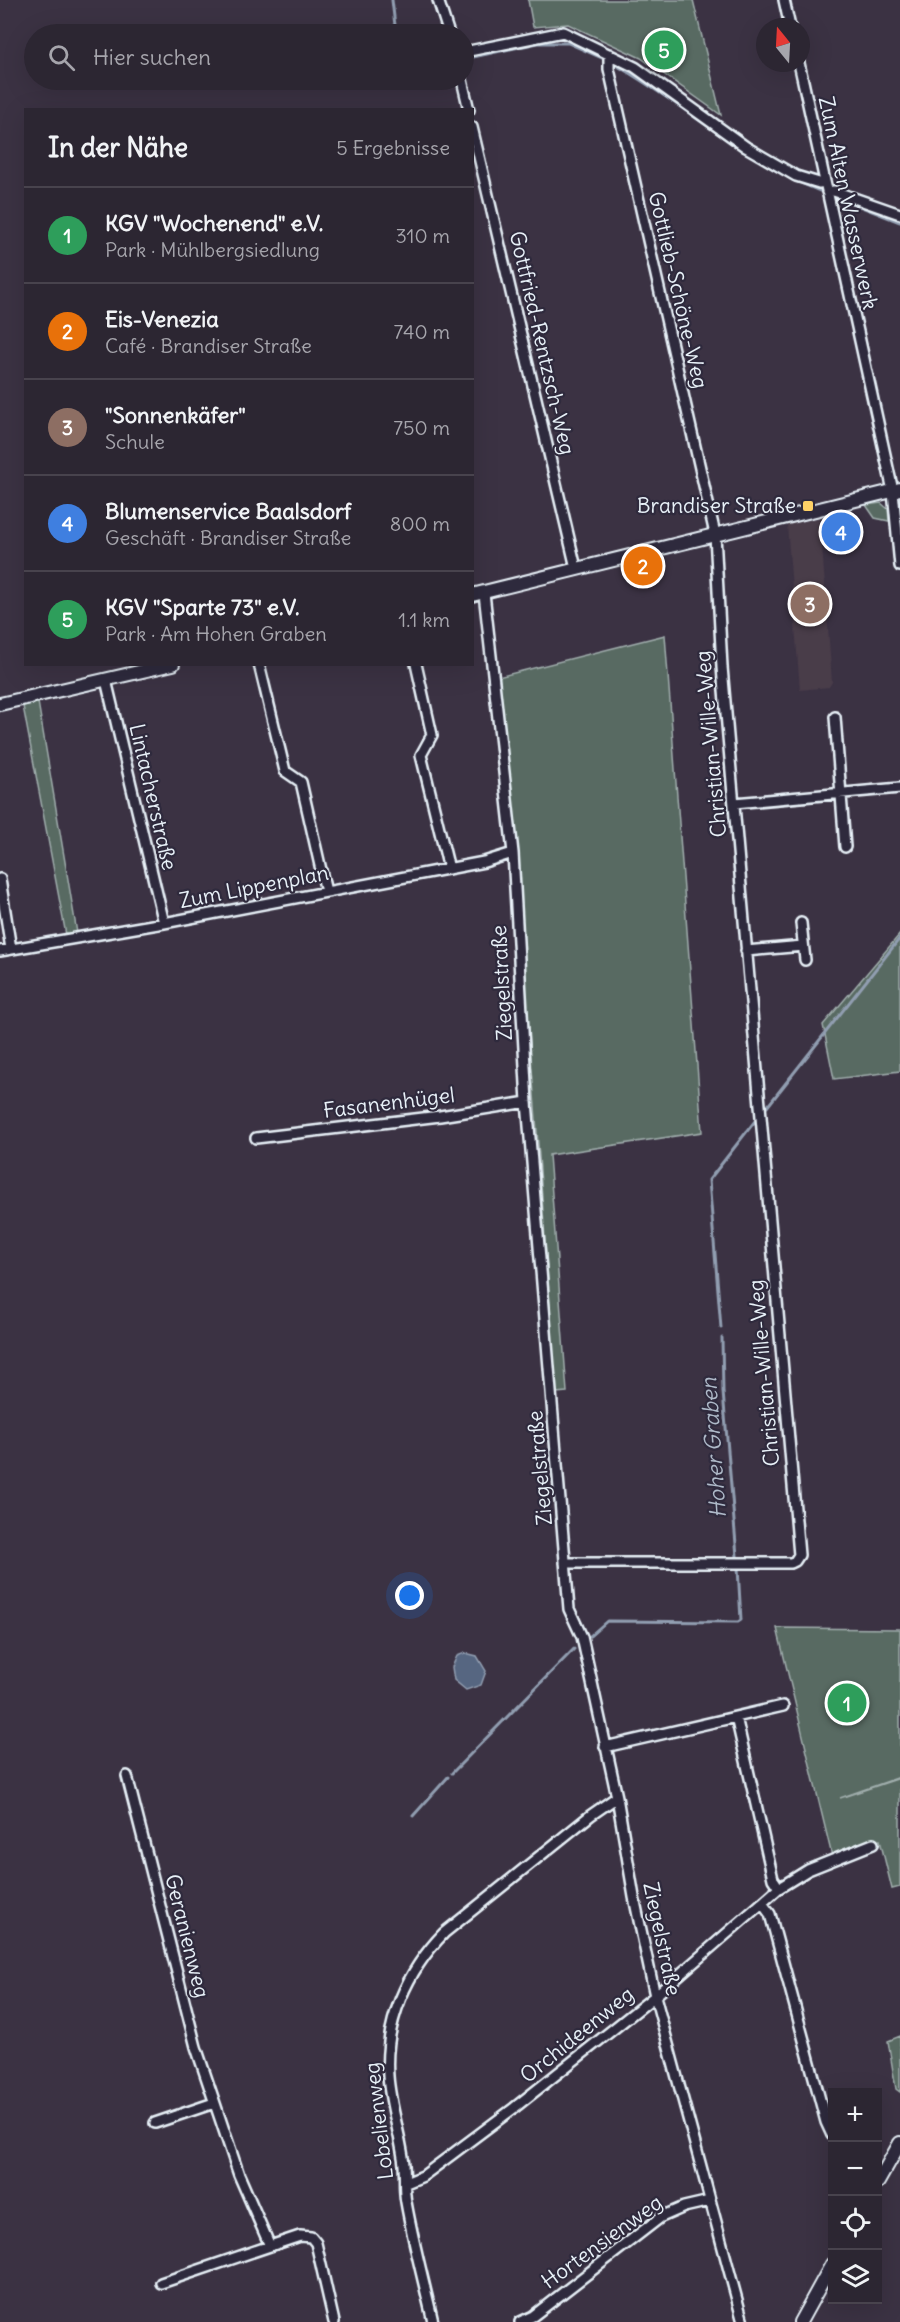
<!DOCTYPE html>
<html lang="de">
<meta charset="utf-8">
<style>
:root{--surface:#2c2632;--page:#38323e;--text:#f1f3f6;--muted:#a6a5ac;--line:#48434d;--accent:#ffd166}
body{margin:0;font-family:Delius,sans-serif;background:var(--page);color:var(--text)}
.controls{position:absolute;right:18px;bottom:18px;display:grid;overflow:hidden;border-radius:0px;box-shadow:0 6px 24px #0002}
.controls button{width:54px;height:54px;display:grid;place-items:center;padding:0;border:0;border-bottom:2px solid var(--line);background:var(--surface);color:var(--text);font:30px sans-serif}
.compass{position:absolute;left:756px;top:18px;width:54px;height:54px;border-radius:50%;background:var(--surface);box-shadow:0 6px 24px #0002;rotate:342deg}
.you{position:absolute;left:410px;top:1596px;width:21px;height:21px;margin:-15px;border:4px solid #fff;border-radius:50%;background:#1a73e8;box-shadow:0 0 0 9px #1a73e833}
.badge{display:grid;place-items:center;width:39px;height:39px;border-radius:50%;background:var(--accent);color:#fff;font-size:20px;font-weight:700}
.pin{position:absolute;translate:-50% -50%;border:3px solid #fff;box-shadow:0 2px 6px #0006}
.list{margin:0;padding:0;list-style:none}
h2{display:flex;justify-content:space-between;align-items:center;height:78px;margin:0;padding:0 24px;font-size:26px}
h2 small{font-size:20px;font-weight:400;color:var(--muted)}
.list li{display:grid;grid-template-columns:39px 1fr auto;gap:18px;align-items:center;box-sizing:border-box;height:96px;padding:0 24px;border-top:2px solid var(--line)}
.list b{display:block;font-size:22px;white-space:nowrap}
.list p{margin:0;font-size:20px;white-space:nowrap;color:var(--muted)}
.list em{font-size:20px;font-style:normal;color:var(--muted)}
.icon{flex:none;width:33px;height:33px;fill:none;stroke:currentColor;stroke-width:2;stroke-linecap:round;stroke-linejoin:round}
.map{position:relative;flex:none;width:900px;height:2322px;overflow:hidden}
.search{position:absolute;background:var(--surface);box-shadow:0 6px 24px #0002;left:24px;top:24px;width:450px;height:66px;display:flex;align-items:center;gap:15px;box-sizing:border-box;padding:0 21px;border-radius:33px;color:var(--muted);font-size:22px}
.panel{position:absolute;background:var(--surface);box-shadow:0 6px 24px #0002;left:24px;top:108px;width:450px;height:558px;border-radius:0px}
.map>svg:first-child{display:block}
.built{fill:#493c4a}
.green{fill:#596a62;stroke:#a0aead;stroke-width:1.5}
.water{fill:#576681;stroke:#919eb1;stroke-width:1.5}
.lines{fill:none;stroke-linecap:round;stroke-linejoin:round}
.stream{stroke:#919eb1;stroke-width:3}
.street-casing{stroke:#e8f1f8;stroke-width:14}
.secondary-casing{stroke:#e8f1f8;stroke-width:16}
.street{stroke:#2f2a3d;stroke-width:9}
.secondary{stroke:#2f2a3d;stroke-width:12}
.poi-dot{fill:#ffd166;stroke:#2f2a3d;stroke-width:2}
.labels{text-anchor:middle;stroke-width:4.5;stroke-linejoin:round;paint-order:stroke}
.street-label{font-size:21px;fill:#e8f1f8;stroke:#2f2a3d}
.poi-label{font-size:21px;fill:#e8f1f8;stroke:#2f2a3d;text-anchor:end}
.water-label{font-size:22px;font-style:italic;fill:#aeb9c8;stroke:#2f2a3d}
</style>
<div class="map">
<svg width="900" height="2322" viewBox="0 0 900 2322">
<rect width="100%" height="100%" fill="#3b3243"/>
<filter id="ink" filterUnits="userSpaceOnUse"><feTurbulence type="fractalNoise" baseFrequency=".0167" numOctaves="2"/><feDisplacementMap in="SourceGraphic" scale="12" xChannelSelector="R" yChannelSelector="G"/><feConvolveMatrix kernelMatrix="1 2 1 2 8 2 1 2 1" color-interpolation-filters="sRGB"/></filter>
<g filter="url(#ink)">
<path class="built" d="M820 518 832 682 829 687 800 690 787 525Z"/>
<path class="green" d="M528 0H693L721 115 641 58 568 24 533 27Z
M881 503 888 509 889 521 875 518 866 505Z
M665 635 702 1132 549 1155 567 1392 556 1393 539 1156 505 734 498 677Z
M38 702 77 933 66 935 23 706Z
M900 934V1071L834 1079 823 1025Z
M777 1628 900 1629V1777L840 1798 900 1778V1887L892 1889 880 1840 832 1856Z
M900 2036V2092L896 2089 888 2041Z"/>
<path class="water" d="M465 1653 477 1656 486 1671 481 1685 466 1690 454 1680 452 1667 457 1656Z"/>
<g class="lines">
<path class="stream" d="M392 0 396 34
M464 59 538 43H568L604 59
M614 64C685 104 744 161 820 191
M834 196 900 222
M767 1107 900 938
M721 1328 709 1180 755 1121
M722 1338 723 1392 737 1556
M590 1636 607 1621 738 1622 741 1620 738 1568
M452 1773 574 1649
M413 1816 448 1777"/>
<defs>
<path id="street" d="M438 0 449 34
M784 0 790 27
M464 52 563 32 635 67 746 147 796 176 819 183 825 182
M799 63 893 491 900 566
M462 80 469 110
M472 127 576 568
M827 192 834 191 900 214
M484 593 513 853 527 1102 569 1609 582 1637 617 1797 634 1897 655 1996 743 2322
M259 664 285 771 301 782 326 892
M416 664 432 735 421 755 449 869
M106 680 164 923
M835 717 845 847
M734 803 900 788
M0 879 11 949
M801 923 805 960
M0 951 164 923 484 862 513 853
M746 951 803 946
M256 1138 440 1116 527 1102
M565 1563H791L795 1561 799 1555 722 667 715 534 609 69V54
M736 1717 773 1879 779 1888 762 1903 770 1914 826 2122 832 2135
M605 1747 783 1706
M127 1776 196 2047 239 2175 270 2246 300 2236 311 2237 316 2243 334 2322
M779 1888 808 1870 873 1844
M155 2123 214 2103
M406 2183 423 2176 514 2108 655 1996 762 1903
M161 2283 270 2246
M433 2322C424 2282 413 2242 406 2202 403 2187 406 2172 403 2157 399 2130 390 2104 388 2076 384 2022 407 1971 444 1933L591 1815 617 1797
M520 2322 533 2316 661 2217 684 2207 710 2201"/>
<path id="secondary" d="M472 595 900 489
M0 704 173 664
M878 2182 900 2143
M800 2322 832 2264"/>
</defs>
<use href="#street" class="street-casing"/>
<use href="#secondary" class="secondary-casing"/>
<use href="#street" class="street"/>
<use href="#secondary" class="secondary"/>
</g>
</g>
<rect class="poi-dot" x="802" y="500" width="12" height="12" rx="3"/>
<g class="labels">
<g class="street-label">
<text transform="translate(848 203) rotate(78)" y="7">Zum Alten Wasserwerk</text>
<text transform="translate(678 290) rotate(77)" y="7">Gottlieb-Schöne-Weg</text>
<text transform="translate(542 343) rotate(77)" y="7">Gottfried-Rentzsch-Weg</text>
<text transform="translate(711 744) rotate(-95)" y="7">Christian-Wille-Weg</text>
<text transform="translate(153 797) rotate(77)" y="7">Lintacherstraße</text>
<text transform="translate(254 887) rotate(-11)" y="7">Zum Lippenplan</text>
<text transform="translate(502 983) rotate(-93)" y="7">Ziegelstraße</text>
<text transform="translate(389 1103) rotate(-7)" y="7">Fasanenhügel</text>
<text transform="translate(764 1373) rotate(-95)" y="7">Christian-Wille-Weg</text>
<text transform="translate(540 1468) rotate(-95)" y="7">Ziegelstraße</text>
<text transform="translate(187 1936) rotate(76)" y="7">Geranienweg</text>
<text transform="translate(662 1939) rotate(78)" y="7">Ziegelstraße</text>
<text transform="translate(577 2035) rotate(-39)" y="7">Orchideenweg</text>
<text transform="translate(379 2121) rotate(-97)" y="7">Lobelienweg</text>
<text transform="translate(602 2242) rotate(-36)" y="7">Hortensienweg</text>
</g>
<g class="poi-label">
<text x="796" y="513">Brandiser Straße</text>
</g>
<g class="water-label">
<text transform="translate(713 1448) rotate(-94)" y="8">Hoher Graben</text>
</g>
</g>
</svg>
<div class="controls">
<button>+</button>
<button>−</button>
<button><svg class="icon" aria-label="locate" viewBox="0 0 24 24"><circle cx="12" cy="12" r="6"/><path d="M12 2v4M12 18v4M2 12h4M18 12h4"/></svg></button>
<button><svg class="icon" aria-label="layers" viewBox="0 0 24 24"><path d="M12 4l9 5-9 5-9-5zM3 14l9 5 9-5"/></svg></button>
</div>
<svg class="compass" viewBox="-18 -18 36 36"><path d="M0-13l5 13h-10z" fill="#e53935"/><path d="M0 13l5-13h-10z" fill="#a6a5ac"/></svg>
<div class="you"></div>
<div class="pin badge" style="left:847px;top:1703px;background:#2e9e5b">1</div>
<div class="pin badge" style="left:643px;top:566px;background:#e8710a">2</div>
<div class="pin badge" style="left:810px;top:604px;background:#8d6e63">3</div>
<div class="pin badge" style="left:841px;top:532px;background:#3f7fe0">4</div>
<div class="pin badge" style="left:664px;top:50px;background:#2e9e5b">5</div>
<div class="search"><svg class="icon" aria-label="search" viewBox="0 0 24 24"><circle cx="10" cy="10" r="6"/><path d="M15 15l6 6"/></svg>Hier suchen</div>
<section class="panel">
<h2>In der Nähe<small>5 Ergebnisse</small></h2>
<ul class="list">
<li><span class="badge" style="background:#2e9e5b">1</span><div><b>KGV &quot;Wochenend&quot; e.V.</b><p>Park · Mühlbergsiedlung</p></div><em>310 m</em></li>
<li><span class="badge" style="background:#e8710a">2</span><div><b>Eis-Venezia</b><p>Café · Brandiser Straße</p></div><em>740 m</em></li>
<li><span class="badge" style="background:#8d6e63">3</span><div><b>&quot;Sonnenkäfer&quot;</b><p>Schule</p></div><em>750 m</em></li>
<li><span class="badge" style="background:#3f7fe0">4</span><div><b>Blumenservice Baalsdorf</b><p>Geschäft · Brandiser Straße</p></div><em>800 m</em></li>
<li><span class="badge" style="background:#2e9e5b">5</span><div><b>KGV &quot;Sparte 73&quot; e.V.</b><p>Park · Am Hohen Graben</p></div><em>1.1 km</em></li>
</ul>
</section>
</div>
